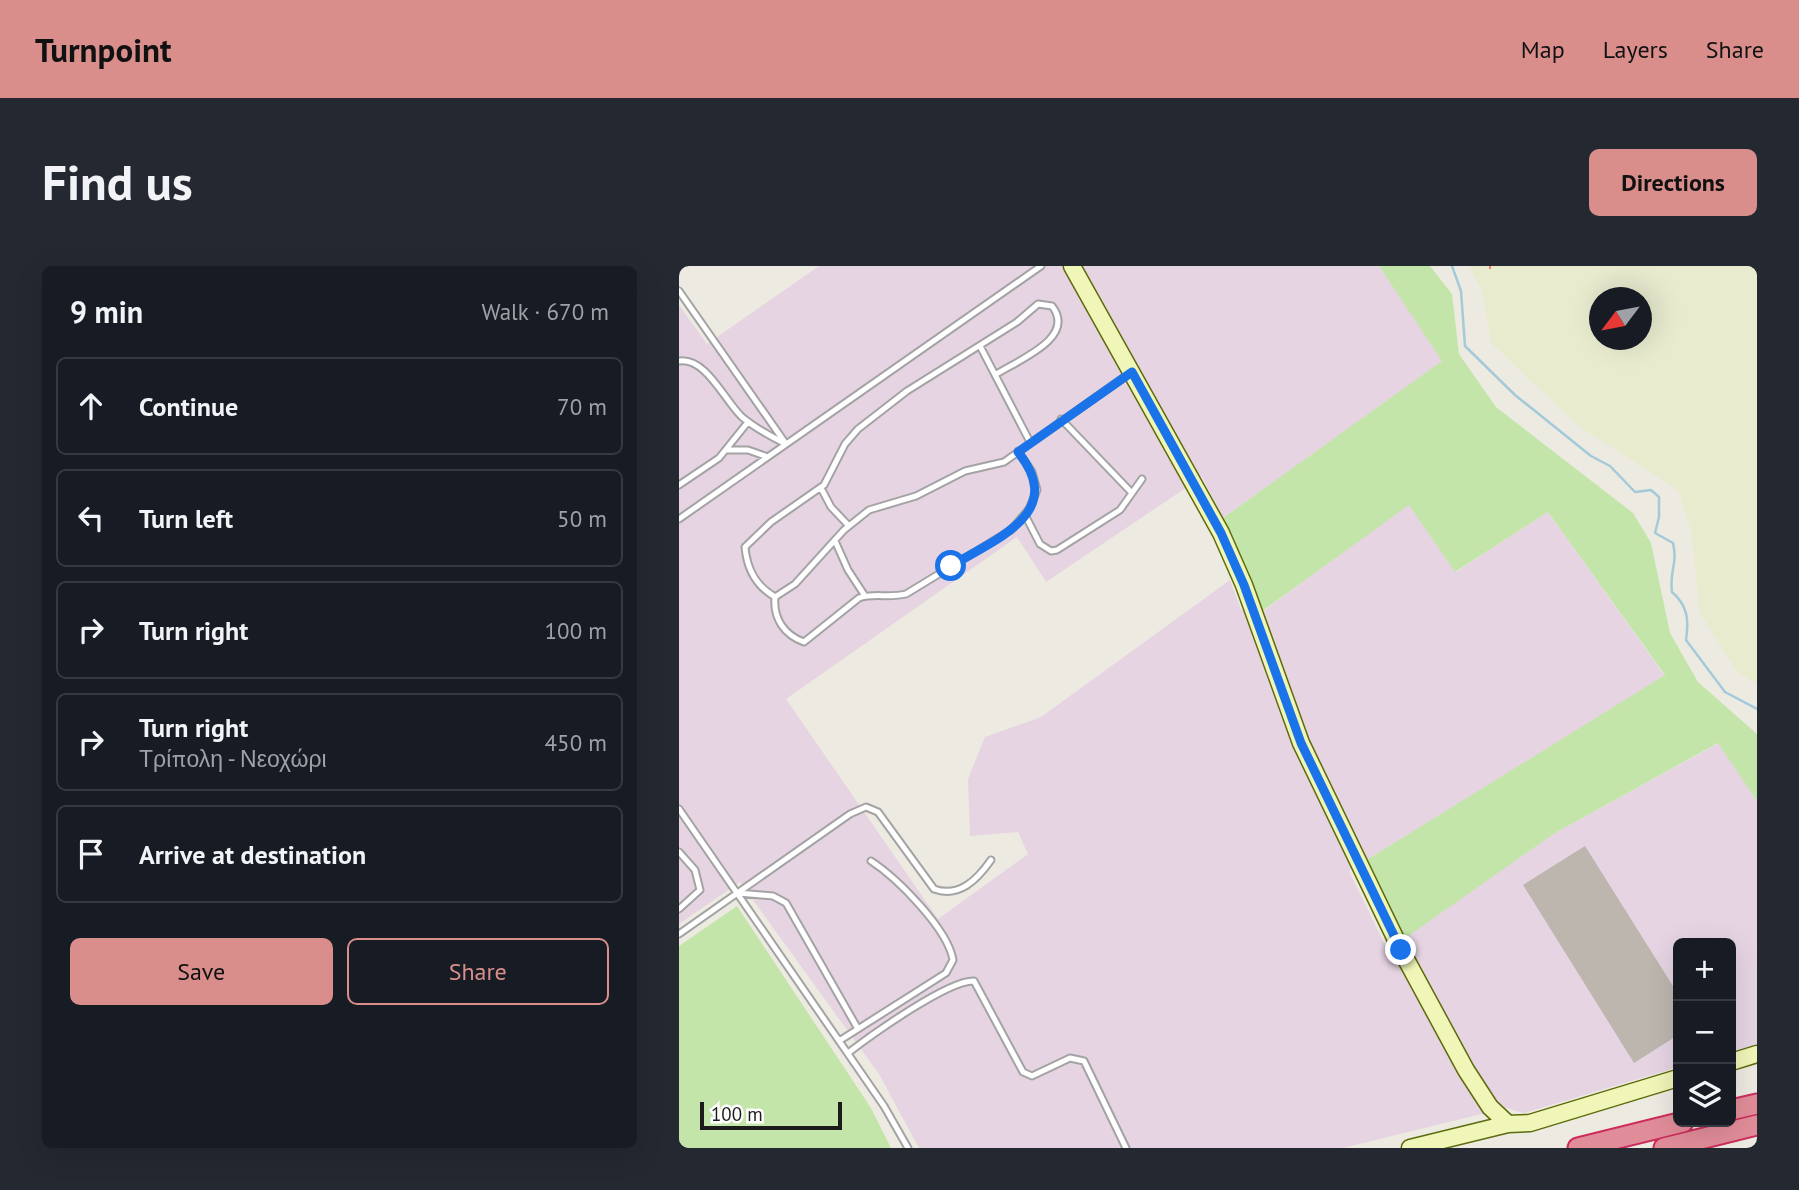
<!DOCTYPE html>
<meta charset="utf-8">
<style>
:root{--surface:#171b24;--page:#242831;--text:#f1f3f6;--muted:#9ea1a6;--line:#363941;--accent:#da8e8c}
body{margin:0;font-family:"PT Sans",sans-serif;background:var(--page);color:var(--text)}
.controls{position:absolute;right:21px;bottom:21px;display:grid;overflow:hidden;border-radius:10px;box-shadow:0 7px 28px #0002}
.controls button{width:63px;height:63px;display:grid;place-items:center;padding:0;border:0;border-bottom:2px solid var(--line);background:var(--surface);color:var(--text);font:35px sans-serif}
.compass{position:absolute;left:910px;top:21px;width:63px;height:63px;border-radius:50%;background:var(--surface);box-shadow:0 7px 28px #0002;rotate:238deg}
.scale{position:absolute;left:21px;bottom:18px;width:142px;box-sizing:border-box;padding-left:7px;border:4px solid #1c1c1c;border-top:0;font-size:19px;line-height:24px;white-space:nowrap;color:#1c1c1c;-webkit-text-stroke:5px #fff;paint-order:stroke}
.stop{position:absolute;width:21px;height:21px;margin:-16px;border:5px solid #1a73e8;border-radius:50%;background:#fff}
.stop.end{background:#1a73e8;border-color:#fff;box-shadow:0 2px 7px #0008}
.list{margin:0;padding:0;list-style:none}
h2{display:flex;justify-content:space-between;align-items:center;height:91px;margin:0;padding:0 28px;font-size:30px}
h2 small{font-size:23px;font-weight:400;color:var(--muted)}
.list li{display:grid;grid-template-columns:46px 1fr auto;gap:21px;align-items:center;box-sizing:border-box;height:98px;margin:0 14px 14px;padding:0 14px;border:2px solid var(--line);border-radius:10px}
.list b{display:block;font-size:26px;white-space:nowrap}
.list p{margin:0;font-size:23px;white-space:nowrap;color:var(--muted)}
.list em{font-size:23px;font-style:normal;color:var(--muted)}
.actions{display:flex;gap:14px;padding:21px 28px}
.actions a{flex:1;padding:16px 0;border:2px solid var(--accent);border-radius:10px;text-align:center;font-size:24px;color:var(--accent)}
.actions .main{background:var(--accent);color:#111}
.icon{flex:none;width:38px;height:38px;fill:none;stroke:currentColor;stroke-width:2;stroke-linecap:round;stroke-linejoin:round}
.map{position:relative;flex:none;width:1078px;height:882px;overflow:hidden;border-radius:10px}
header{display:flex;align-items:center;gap:42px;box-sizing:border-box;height:98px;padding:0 35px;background:var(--accent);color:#111}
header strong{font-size:33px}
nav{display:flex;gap:38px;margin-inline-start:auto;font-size:24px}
.intro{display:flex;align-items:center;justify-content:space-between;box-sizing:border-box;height:168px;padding:0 42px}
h1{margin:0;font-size:49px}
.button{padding:18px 32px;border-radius:10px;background:var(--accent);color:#111;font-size:24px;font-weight:700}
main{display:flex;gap:42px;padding:0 42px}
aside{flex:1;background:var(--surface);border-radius:10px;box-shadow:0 7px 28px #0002}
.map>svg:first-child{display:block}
.industrial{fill:#e6d4e2}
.farmland{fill:#e8ebce;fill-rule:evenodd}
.grass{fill:#c4e5aa}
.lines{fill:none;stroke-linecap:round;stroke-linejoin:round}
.stream{stroke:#a4cad9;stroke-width:2.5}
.building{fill:#bdb6af}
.lane-casing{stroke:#a3a3a3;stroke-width:9}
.secondary-casing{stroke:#5d6b0b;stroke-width:19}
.highway-casing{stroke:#cd2d5d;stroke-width:23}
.path{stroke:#f2826f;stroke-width:2;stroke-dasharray:3.5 3.5;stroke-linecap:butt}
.lane{stroke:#fff;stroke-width:5}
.secondary{stroke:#f0f5b8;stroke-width:16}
.highway{stroke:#e18d99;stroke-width:19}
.route{stroke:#1a73e8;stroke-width:9}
</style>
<header>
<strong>Turnpoint</strong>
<nav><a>Map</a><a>Layers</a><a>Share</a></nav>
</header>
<div class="intro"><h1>Find us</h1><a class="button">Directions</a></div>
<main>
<aside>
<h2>9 min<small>Walk · 670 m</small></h2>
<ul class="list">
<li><svg class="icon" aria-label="ahead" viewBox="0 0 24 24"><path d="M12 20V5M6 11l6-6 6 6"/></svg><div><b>Continue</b></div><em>70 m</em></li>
<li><svg class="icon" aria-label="left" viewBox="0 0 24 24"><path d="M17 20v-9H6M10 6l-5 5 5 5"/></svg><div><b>Turn left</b></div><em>50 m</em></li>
<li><svg class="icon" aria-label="right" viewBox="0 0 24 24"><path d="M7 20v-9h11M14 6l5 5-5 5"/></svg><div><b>Turn right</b></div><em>100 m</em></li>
<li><svg class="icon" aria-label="right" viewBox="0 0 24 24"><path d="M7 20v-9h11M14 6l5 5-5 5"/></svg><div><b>Turn right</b><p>Τρίπολη - Νεοχώρι</p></div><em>450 m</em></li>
<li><svg class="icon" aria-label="arrive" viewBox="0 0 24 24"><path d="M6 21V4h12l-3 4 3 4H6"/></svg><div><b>Arrive at destination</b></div></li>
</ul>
<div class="actions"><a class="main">Save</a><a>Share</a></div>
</aside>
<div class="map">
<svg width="1078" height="882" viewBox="0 0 1078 882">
<rect width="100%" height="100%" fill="#edeae2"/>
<path class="industrial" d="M140 0H700L764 95 544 252 523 211 367 316 338 271 107 433 259 653 349 588 339 566 291 570 289 513 306 471 362 451 551 314 562 344 583 346 730 238 777 306 869 246 986 410 670 605 708 683 876 567 1040 477 1078 535V779L1052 786V677H999V801L845 847 827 842 664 882H240L200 808 61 616 0 658V39L28 78Z"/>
<path class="farmland" d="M790 0H1078V417L1058 406 1020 345 1013 268 999 224 901 161 812 77 803 25ZM920 32H962V74H920Z"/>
<path class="grass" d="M700 0H751L773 28 780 88 817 141 954 247 972 277 991 367 1019 416 1078 468V535L1039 477 876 567 725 673 686 595 986 409 869 246 776 306 730 239 582 346 544 252 763 95Z
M58 640 192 842 212 882H0V680Z"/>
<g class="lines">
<path class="stream" d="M773 0 782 25 786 80 836 129 912 190 931 200 956 226 972 224 980 231V251L976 267 994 277C999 299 990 305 993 326 1009 340 1010 354 1007 374L1046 426 1078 443"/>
</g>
<path class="building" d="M906 580 999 728V769L955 797 844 619Z"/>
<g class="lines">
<defs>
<path id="lane" d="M0 25 107 178
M301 80 351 176
M0 95C27 91 45 134 63 151 76 162 89 169 105 177
M382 153 452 226
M48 184H69L89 191
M0 219 40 192 69 156
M142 222 152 241 170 260
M346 249 361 278 372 285 378 284 441 244 463 213
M0 253 362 0
M156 275 169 304 186 330
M96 331C77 320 68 304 66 281L92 256 145 219 166 178 179 163 228 125 338 56 359 38 373 40C398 72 339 94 316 109
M96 331 116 318 165 264 190 244 237 230 286 205 325 196 451 107
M96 331C94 352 105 369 125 376L180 332C192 327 211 332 227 328L332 264 350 243 358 224 353 206 339 185
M0 543 205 840 229 882
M0 586 16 604 21 624 0 643
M59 627 94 630 107 637 179 763
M0 668 171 548 187 541 199 546 255 623C280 632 298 614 312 594
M160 775 267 707 274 694C269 663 218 612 192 595
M169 787C191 770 269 714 295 715L344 806 353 810 391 792 405 795 447 882"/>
<path id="secondary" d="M393 0 542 267 565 319 622 477 722 684 787 804 811 841 829 858
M1052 796 1078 788
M731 882 829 858 851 857 999 812"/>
<path id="highway" d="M1052 844 1078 838
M899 882 1004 856
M985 882 1078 859"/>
</defs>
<use href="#lane" class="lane-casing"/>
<use href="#secondary" class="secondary-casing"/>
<use href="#highway" class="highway-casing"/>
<path class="path" d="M811 3V0"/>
<use href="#lane" class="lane"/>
<use href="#secondary" class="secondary"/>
<use href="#highway" class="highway"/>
</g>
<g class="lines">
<path class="route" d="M272 300C318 272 388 247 339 186L453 106 542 267 565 319 622 477 722 684"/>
</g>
</svg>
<div class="controls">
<button>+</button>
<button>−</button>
<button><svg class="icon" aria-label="layers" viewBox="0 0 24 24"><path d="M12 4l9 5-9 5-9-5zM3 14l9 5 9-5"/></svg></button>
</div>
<svg class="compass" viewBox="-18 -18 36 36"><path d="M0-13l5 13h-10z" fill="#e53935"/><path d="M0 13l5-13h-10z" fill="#9ea1a6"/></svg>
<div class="scale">100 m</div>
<div class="stop" style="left:272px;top:300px"></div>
<div class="stop end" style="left:722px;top:684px"></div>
</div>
</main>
